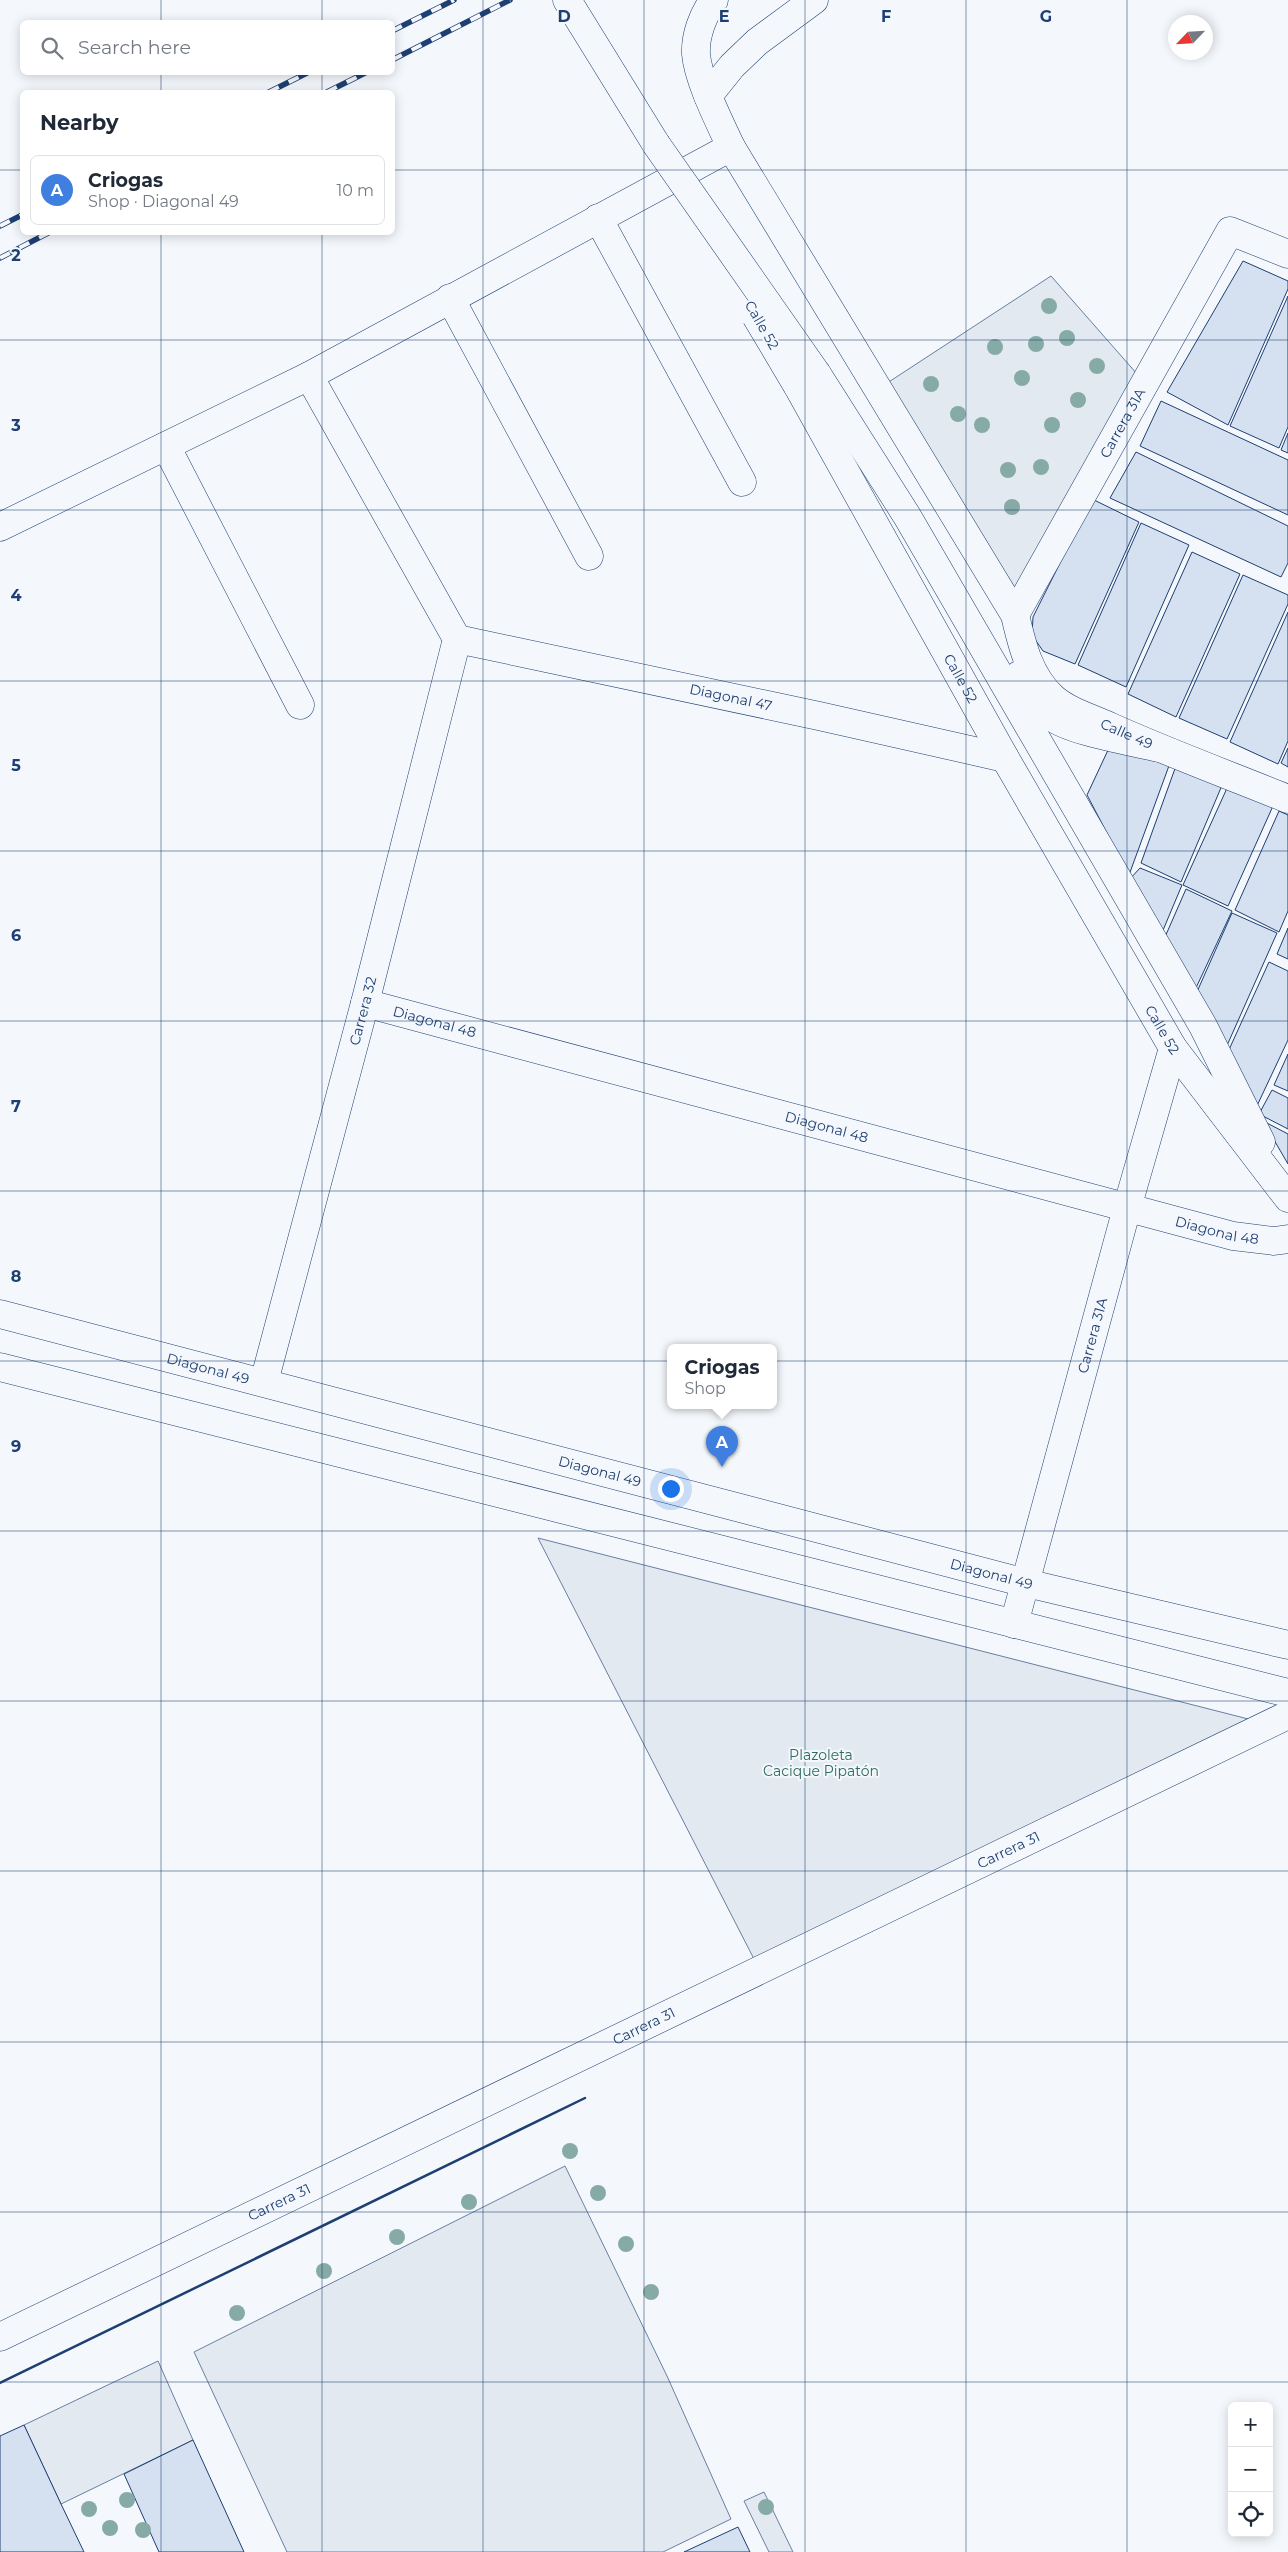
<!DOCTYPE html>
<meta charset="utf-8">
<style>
:root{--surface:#fff;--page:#f2f2f3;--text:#1f2937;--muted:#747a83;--line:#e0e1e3;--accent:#c62828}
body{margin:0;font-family:Montserrat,sans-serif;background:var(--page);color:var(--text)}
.controls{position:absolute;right:15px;bottom:15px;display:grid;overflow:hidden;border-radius:8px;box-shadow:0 2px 12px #0003}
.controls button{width:45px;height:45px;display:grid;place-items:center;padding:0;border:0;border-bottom:1px solid var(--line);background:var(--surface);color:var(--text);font:25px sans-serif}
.compass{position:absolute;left:1168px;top:15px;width:45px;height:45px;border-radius:50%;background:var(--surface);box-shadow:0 2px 12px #0003;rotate:245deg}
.you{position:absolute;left:670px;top:1488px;width:18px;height:18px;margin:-12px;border:4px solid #fff;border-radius:50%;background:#1a73e8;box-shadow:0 0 0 8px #1a73e833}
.badge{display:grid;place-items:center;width:32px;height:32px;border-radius:50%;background:var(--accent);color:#fff;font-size:16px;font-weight:700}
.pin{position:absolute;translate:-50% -41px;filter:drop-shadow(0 1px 2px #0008)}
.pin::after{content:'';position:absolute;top:26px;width:18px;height:15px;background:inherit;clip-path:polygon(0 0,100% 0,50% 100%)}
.popup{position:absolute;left:667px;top:1344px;width:110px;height:65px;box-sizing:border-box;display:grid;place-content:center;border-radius:8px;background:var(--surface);filter:drop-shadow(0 1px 4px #0005);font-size:16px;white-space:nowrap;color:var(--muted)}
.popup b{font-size:19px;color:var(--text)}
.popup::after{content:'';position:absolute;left:50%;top:100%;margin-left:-10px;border:10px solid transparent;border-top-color:var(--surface)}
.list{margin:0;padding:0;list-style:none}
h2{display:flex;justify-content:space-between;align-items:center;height:65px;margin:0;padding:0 20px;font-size:21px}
h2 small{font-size:16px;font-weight:400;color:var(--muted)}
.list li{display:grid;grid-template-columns:32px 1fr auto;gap:15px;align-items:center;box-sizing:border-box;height:70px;margin:0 10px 10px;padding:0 10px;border:1px solid var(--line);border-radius:8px}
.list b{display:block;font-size:19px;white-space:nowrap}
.list p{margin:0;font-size:16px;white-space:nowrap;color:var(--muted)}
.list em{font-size:16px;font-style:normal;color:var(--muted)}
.icon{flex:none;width:28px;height:28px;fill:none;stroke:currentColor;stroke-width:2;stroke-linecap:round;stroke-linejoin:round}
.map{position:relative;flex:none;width:1288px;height:2552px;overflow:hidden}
.search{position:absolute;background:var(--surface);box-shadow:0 2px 12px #0003;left:20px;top:20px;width:375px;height:55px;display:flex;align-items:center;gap:12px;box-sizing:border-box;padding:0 18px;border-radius:8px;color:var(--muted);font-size:19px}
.panel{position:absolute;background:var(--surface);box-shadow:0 2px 12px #0003;left:20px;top:90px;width:375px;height:145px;border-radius:8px}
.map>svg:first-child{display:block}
.green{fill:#e3e9f0;stroke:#687fa3}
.building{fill:#d5e0f0;stroke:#1d3f73}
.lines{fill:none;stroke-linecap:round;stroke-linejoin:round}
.minor-casing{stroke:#1d3f73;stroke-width:29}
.major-casing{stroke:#1d3f73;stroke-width:29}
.minor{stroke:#f4f7fb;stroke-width:28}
.major{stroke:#f4f7fb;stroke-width:28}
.rail-casing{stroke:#1d3f73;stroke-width:5.5}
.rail{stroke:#f4f7fb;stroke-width:4;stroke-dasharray:11;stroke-linecap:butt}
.major-bridge-casing{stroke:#1d3f73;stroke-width:29;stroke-linecap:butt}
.major-bridge{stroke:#f4f7fb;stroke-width:28}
.wall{stroke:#1d3f73;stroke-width:2.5}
.tree{fill:#86aba6}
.grid{fill:none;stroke:#1d3f73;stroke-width:1;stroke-opacity:0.55}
.labels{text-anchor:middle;stroke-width:4;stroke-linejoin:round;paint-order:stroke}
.street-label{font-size:14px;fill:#1d3f73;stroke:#f4f7fb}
.park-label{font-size:14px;fill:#2c6c60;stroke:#f4f7fb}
.grid-label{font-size:16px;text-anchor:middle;font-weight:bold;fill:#1d3f73;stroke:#f4f7fb;stroke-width:4;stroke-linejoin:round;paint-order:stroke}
</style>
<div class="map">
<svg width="1288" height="2552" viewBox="0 0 1288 2552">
<rect width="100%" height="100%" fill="#f4f7fb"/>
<path class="green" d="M1051 276 1145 383 1015 615 878 389Z
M538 1538 1260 1722 754 1959Z
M565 2166 667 2376 731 2519 663 2552H287L194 2352Z
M158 2361 193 2440 61 2504 24 2425Z
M764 2492 793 2552H769L744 2501Z"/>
<path class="building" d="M1243 261 1288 281V289L1228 425 1167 392Z
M1288 296V427L1279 448 1230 426Z
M1161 401 1288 460V515L1140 446Z
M1288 433V453L1281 450Z
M1136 452 1288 526V563L1281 577 1110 498Z
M1092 499 1139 522 1075 664 1043 651 1032 635 1033 617Z
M1141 523 1189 545 1126 687 1078 665Z
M1192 552 1240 574 1176 717 1128 694Z
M1243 575 1288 595V604L1227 739 1179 718Z
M1288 612V741L1278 764 1230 742Z
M1109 748 1170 763 1129 875 1087 795Z
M1288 748V767L1281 763Z
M1177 763 1223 783 1181 882 1141 863Z
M1228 786 1273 806 1228 906 1183 885Z
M1279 811 1288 815V911L1279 932 1235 910Z
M1140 868 1182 885 1161 935 1129 880Z
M1186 889 1232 911 1195 990 1165 937Z
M1232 913 1277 933 1225 1050 1196 994Z
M1288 928V959L1277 954Z
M1269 962 1288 971V1040L1255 1110 1227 1054Z
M1288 1054V1091L1274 1085Z
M1272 1090 1288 1098V1129L1259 1114Z
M1263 1121 1288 1134V1164Z
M24 2425 61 2504 84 2552H0V2436Z
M193 2440 244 2552H159L124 2474Z
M738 2527 750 2552H684Z"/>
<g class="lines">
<defs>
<g id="minor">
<path id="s1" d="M714 0C703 14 695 36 696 54 698 80 720 123 731 147L1015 615C1022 645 1029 676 1053 698 1069 712 1092 718 1111 727 1169 753 1229 775 1288 799"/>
<path d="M708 96 732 66 757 42 814 0"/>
<path d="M598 218 742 482"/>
<path d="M450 298 589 556"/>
<path d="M309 376 457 639"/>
<path d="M166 446 300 705"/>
<path d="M0 527 309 376 731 147"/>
<path id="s2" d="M1015 615 1230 231 1288 254"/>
<path id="s3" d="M457 639 819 716 1005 758"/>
<path id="s4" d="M365 1003 1233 1236 1274 1241 1288 1239"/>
<path id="s5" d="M264 1382 365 1003 457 639"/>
<path id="s6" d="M1014 1624 1127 1208 1173 1048"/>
<path id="s7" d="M0 2337 1288 1715"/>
</g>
<g id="major">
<path d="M567 0 656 144"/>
<path d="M817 374 907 516 1203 1026 1261 1142"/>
<path id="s8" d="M797 385 1005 758 1173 1048 1288 1198"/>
<path d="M1019 675C1028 689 1035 705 1049 715 1070 732 1131 741 1159 748"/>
<path id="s9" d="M0 1314 1026 1583 1288 1645"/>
<path d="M0 1367 1288 1693"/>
</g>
</defs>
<use href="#minor" class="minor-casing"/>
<use href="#major" class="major-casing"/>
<use href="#minor" class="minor"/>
<use href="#major" class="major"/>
<defs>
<path id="rail" d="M392 31 454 0
M392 60 510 0
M269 92 309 72
M327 92 367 72
M0 226 22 215
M0 258 50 232"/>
</defs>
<use href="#rail" class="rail-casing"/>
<use href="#rail" class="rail"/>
<defs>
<path id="major-bridge" d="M656 144 817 374
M756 316 797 385"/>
</defs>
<use href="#major-bridge" class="major-bridge-casing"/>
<use href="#major-bridge" class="major-bridge"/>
<path class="wall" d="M0 2383 585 2098"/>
</g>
<g class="tree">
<circle cx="1049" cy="306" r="8"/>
<circle cx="1067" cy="338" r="8"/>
<circle cx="1036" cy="344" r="8"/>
<circle cx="995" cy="347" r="8"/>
<circle cx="1097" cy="366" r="8"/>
<circle cx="1022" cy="378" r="8"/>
<circle cx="931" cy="384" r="8"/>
<circle cx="1078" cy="400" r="8"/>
<circle cx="958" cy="414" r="8"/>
<circle cx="982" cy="425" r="8"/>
<circle cx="1052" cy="425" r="8"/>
<circle cx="1041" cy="467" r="8"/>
<circle cx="1008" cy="470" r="8"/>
<circle cx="1012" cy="507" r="8"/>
<circle cx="570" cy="2151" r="8"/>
<circle cx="598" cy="2193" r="8"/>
<circle cx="469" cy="2202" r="8"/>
<circle cx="397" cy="2237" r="8"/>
<circle cx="626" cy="2244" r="8"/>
<circle cx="324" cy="2271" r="8"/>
<circle cx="651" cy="2292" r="8"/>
<circle cx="237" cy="2313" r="8"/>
<circle cx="127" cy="2500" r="8"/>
<circle cx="766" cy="2507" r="8"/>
<circle cx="89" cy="2509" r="8"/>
<circle cx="110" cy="2528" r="8"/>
<circle cx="143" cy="2530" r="8"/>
</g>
<path class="grid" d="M161 0V22M322 0V22M483 0V2552M644 0V2552M805 0V2552M966 0V2552M1127 0V2552M161 72V92M322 72V92M0 170H22M392 170H1288M161 232V2552M322 232V2552M0 340H1288M0 510H1288M0 681H1288M0 851H1288M0 1021H1288M0 1191H1288M0 1361H1288M0 1531H1288M0 1701H1288M0 1871H1288M0 2042H1288M0 2212H1288M0 2382H1288"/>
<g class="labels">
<g class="street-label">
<text transform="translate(762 325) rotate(60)" y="5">Calle 52</text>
<text dy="5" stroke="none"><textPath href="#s2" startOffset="220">Carrera 31A</textPath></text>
<text dy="5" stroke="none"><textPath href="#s8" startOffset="336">Calle 52</textPath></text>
<text dy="5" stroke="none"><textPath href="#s3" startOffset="280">Diagonal 47</textPath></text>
<text dy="5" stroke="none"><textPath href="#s1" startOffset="880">Calle 49</textPath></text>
<text dy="5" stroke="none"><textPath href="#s5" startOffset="384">Carrera 32</textPath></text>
<text dy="5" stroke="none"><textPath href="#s4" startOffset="72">Diagonal 48</textPath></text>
<text dy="5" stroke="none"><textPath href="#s8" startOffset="741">Calle 52</textPath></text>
<text dy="5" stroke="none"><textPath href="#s4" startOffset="478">Diagonal 48</textPath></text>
<text dy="5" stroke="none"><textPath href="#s4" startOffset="882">Diagonal 48</textPath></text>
<text dy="5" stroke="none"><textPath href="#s6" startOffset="299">Carrera 31A</textPath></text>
<text dy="5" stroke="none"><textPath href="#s9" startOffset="215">Diagonal 49</textPath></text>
<text dy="5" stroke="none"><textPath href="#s9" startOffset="620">Diagonal 49</textPath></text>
<text dy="5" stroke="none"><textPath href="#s9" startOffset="1025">Diagonal 49</textPath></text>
<text dy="5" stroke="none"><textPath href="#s7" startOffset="1120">Carrera 31</textPath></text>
<text dy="5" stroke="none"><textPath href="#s7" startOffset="715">Carrera 31</textPath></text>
<text dy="5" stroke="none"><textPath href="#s7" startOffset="310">Carrera 31</textPath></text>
</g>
<g class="park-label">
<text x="821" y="1760">Plazoleta<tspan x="821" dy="16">Cacique Pipatón</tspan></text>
</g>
</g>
<g class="grid-label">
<text x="564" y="22">D</text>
<text x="724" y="22">E</text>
<text x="886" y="22">F</text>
<text x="1046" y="22">G</text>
<text x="16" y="261">2</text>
<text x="16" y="431">3</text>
<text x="16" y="601">4</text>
<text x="16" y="771">5</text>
<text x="16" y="941">6</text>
<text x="16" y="1112">7</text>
<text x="16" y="1282">8</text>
<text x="16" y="1452">9</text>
</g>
</svg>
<div class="controls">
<button>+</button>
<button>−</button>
<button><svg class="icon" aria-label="locate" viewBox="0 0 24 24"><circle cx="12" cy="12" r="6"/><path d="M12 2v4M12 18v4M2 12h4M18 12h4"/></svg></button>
</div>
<svg class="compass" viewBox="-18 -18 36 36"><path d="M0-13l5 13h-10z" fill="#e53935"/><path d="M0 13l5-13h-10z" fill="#747a83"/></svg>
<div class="you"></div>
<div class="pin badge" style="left:722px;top:1467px;background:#3f7fe0">A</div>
<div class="popup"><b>Criogas</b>Shop</div>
<div class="search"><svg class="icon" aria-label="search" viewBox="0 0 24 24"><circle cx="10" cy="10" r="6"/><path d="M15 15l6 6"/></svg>Search here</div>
<section class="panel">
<h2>Nearby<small></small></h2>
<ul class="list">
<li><span class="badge" style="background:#3f7fe0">A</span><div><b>Criogas</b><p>Shop · Diagonal 49</p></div><em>10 m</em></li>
</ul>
</section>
</div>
